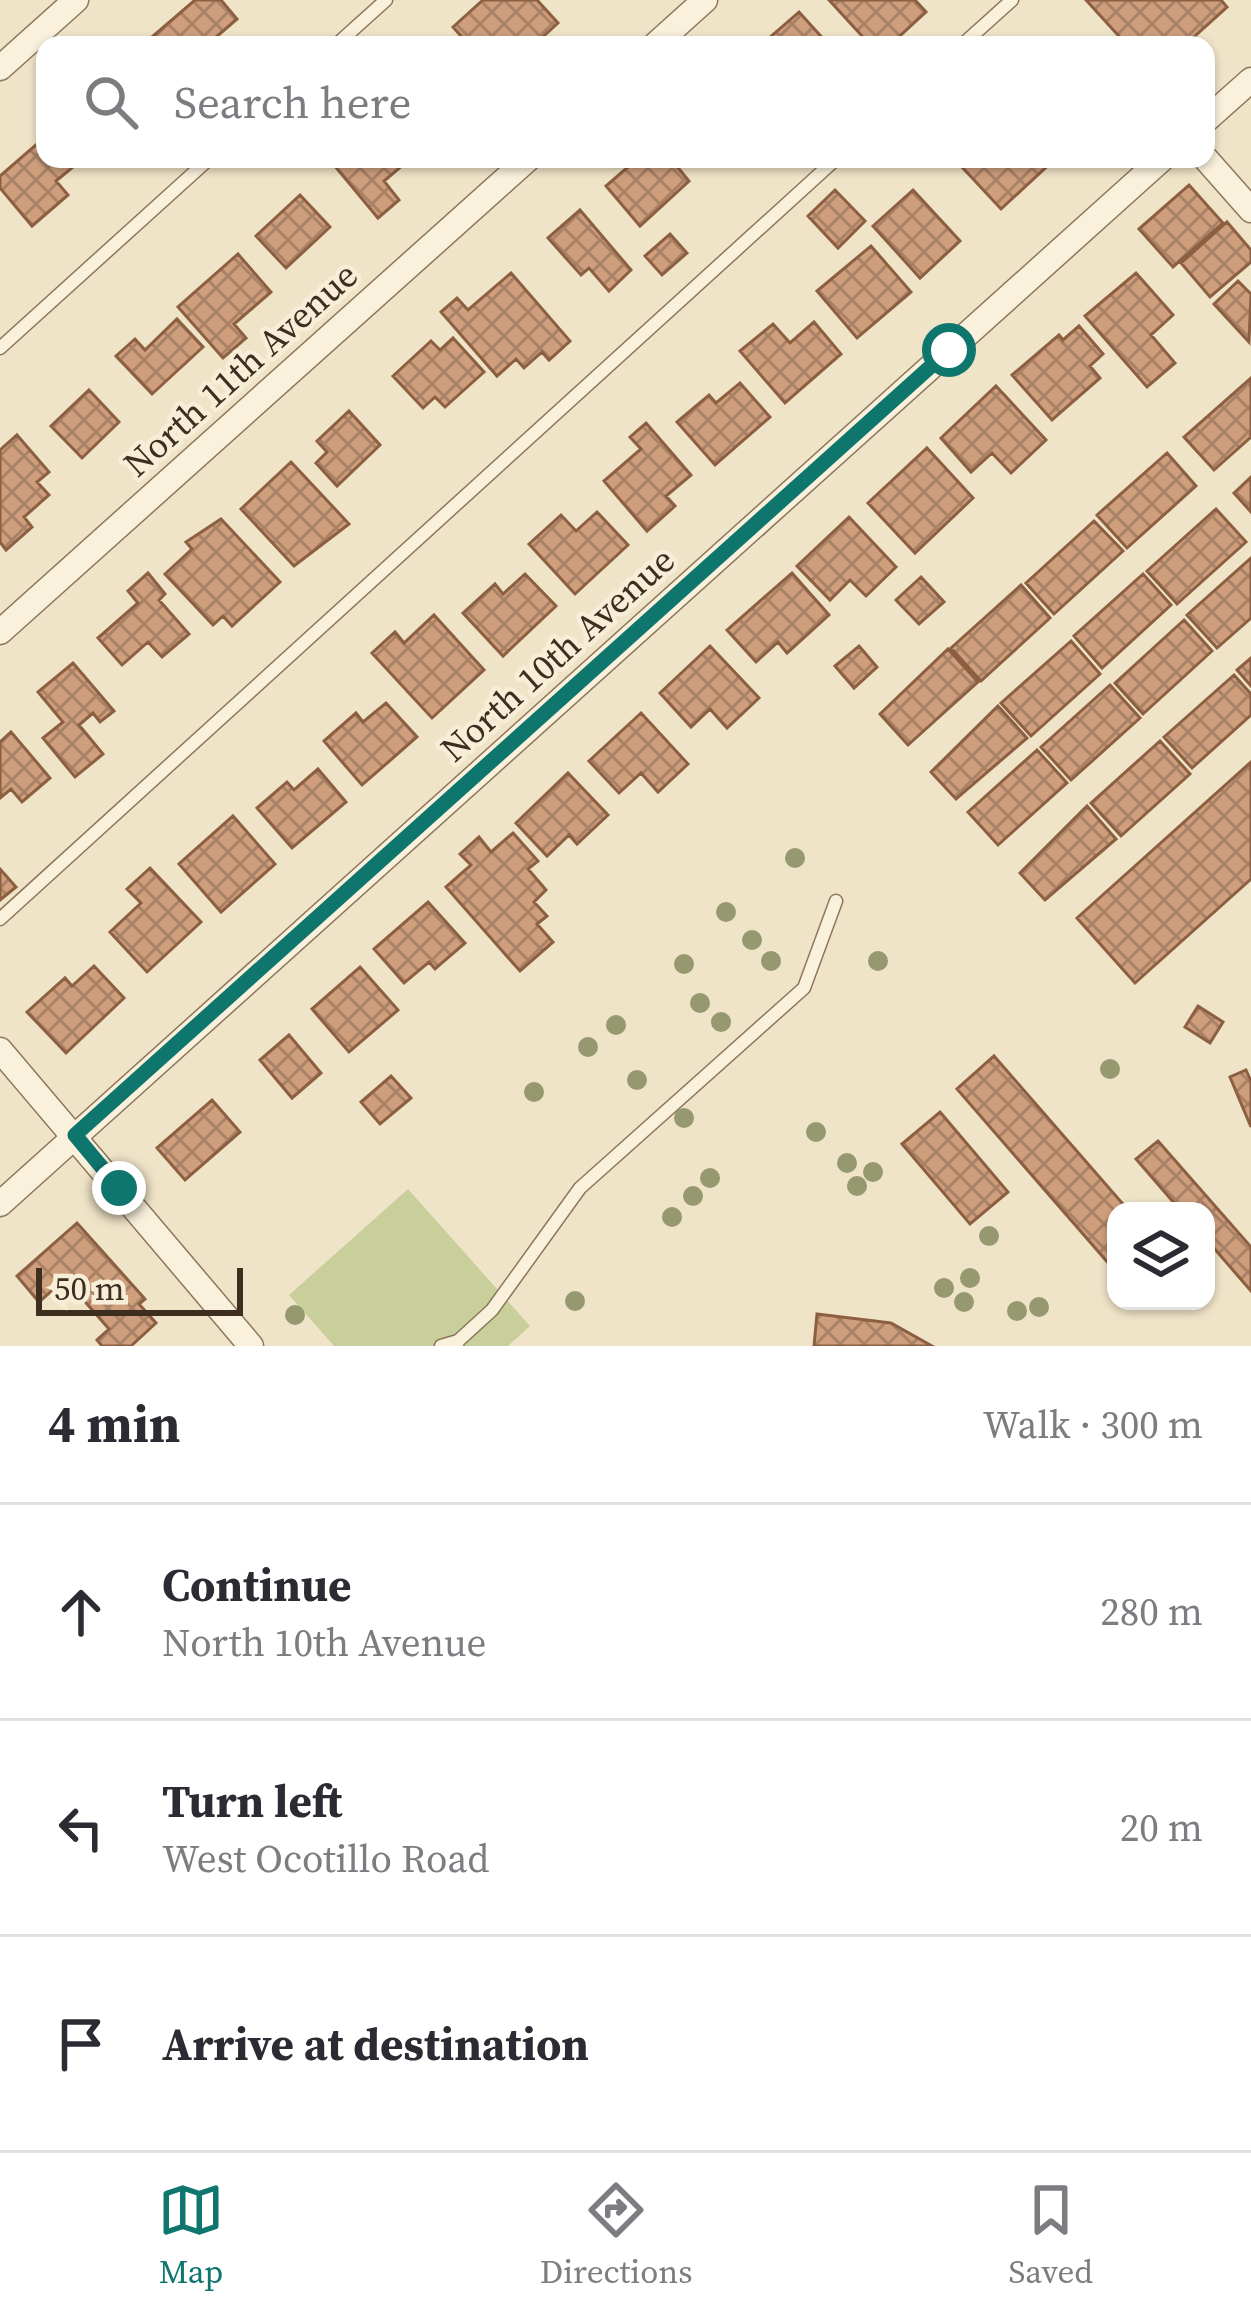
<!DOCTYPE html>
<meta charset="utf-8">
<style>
:root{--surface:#fff;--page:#f2f2f3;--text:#2b2b33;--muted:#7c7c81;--line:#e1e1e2;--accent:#0f766e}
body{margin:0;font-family:"Source Serif 4",serif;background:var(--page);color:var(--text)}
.controls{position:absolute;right:36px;bottom:36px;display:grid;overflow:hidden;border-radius:24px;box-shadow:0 3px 9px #0004}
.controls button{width:108px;height:108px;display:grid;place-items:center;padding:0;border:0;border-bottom:3px solid var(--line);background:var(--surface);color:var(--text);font:60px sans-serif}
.scale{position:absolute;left:36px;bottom:30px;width:207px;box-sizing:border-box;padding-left:12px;border:6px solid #3d2e20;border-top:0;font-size:33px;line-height:42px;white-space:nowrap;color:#3d2e20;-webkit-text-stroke:9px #f7eed8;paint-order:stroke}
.stop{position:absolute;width:36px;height:36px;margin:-27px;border:9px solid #0f766e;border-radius:50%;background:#fff}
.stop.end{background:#0f766e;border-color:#fff;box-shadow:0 3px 12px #0008}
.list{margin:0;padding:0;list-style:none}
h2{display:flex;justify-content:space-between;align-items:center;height:156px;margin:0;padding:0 48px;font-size:51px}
h2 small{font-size:39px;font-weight:400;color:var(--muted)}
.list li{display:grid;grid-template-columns:78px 1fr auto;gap:36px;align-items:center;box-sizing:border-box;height:216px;padding:0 48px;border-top:3px solid var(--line)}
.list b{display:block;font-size:45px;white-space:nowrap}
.list p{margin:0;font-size:39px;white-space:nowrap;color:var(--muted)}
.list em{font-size:39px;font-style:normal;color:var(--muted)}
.icon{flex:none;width:66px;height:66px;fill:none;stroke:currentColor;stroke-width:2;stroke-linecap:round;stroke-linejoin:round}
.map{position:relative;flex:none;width:1251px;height:1346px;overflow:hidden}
.search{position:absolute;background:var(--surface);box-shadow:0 3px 9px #0004;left:36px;right:36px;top:36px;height:132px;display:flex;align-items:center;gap:30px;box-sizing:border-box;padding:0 42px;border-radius:24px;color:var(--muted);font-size:45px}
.sheet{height:804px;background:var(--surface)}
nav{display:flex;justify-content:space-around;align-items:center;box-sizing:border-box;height:168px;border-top:3px solid var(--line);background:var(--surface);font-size:33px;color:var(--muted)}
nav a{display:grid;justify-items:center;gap:6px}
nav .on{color:var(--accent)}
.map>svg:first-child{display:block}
.pitch{fill:#c9cf9b}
.building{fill:url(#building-cross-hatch);stroke:#8d5f41;stroke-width:3}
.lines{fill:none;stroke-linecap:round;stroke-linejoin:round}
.lane-casing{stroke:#8d765c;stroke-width:15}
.street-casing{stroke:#8d765c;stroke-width:27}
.lane{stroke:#faf1dc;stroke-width:12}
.street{stroke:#faf1dc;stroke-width:24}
.tree{fill:#96986f}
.route{stroke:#0f766e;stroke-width:15}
.labels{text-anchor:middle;stroke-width:9;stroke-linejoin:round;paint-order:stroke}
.street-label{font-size:36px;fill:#3d2e20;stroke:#f7eed8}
</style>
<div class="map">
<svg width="1251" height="1346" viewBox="0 0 1251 1346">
<defs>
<pattern id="building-cross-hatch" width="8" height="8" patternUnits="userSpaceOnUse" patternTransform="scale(3)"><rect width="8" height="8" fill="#cf9f7d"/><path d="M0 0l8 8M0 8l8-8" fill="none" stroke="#a98266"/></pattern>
</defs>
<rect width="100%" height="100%" fill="#f0e4c8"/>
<path class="pitch" d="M408 1189 530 1326 508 1346H334L289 1295Z"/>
<path class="building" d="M195 0H221L237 19 207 45H159L152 37Z
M483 0H537L558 23 534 45H469L453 27Z
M829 0H915L926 12 890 45H856L862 36Z
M1086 0H1221L1227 7 1185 45H1127Z
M799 12 828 44 761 45Z
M45 137V159L79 162 56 181 68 195 32 226 0 188V176Z
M329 159H410L384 181 399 200 378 218Z
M637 159 648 166 655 159H671L689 181 640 226 606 186Z
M971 159H1055L1001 209 962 167Z
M1189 185 1223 223 1173 267 1139 229Z
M835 190 865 221 838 248 808 216Z
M913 190 960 241 920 278 873 226Z
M300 195 330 227 286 268 256 236Z
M580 210 631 270 609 291 589 268 581 275 548 238Z
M1227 222 1251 250V262L1210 297 1181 263Z
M670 234 687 253 662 275 645 256Z
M871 246 911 292 857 338 817 291Z
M238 254 271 292 234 324 246 338 223 358 178 307Z
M511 273 570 341 549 360 542 352 524 368 516 359 497 376 441 312 457 298 468 310Z
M1136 273 1173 315 1151 335 1175 363 1147 387 1085 316Z
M1238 281 1251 294 1249 342 1214 304Z
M177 319 203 347 152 394 116 356 135 339 145 350Z
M814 322 841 354 785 403 740 351 773 324 790 343Z
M1079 326 1103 354 1090 366 1100 378 1052 420 1012 375 1059 335 1063 340Z
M453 338 484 372 445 407 435 397 423 408 393 376 431 341 440 350Z
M1251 378V437L1214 470 1184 437Z
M740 383 770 417 715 465 677 422 709 395 716 403Z
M996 386 1046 440 1011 473 992 453 971 472 941 438Z
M89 390 119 422 82 458 51 426Z
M349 411 380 445 337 486 316 463 327 452 317 441Z
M646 423 691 475 666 496 675 506 647 531 604 481 641 449 630 437Z
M17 435 49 472 37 482 49 495 24 517 32 527 6 550 0 542V450Z
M927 448 973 498 915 553 868 503Z
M1167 453 1196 486 1127 548 1097 515Z
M291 462 349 524 294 566 241 509Z
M1251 477V512L1234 493Z
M1216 509 1246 542 1177 604 1147 571Z
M597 512 628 545 575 594 529 544 561 515 576 531Z
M849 517 896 567 866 596 850 580 830 600 797 566Z
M221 519 280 582 232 626 223 616 213 625 165 574 192 549 186 542Z
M1094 521 1123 551 1054 614 1026 583Z
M1251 558V618L1217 648 1187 615Z
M148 573 165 594 159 600 189 634 162 657 148 642 122 665 98 638 138 603 128 591Z
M792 573 829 615 787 653 778 642 756 662 727 630Z
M525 574 556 606 503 656 463 613 495 584 503 594Z
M1143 574 1171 605 1102 668 1074 636Z
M921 577 944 602 919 624 896 600Z
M1021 585 1050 618 981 681 951 648Z
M434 615 484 670 432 718 372 653 395 632 404 643Z
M1184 620 1212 651 1143 714 1115 683Z
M1071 641 1100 674 1031 736 1001 703Z
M710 646 759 698 727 728 710 709 691 727 660 693Z
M859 646 877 667 854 688 835 666Z
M948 649 978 682 908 745 880 714Z
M1251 658V686L1237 670Z
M73 663 114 711 100 722 93 713 79 725 103 754 75 777 43 738 63 722 38 692Z
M1234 675 1251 694V715L1192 768 1164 737Z
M1110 685 1140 718 1071 780 1041 747Z
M386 703 417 737 362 785 324 741 356 713 363 722Z
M998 706 1027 738 956 799 931 772Z
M641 713 688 764 658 792 641 773 619 793 589 761Z
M11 732 50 778 22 802 11 789 0 798V742Z
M1160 741 1190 774 1121 836 1091 803Z
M1037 750 1067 783 998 845 968 812Z
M1251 762V879L1135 983 1077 918Z
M318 769 346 802 292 848 257 808 287 782 294 790Z
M568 773 608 815 577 844 569 835 547 856 516 823Z
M1087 806 1116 839 1045 900 1020 873Z
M233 816 275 864 221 912 179 864Z
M513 833 538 861 528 869 546 890 534 902 547 916 537 924 553 942 520 971 446 887 471 865 460 854 479 837 491 852Z
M150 868 201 922 147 972 110 932 141 903 127 889Z
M0 869 16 887 0 900Z
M428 902 465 943 435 969 429 962 404 983 374 949Z
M94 966 124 998 66 1053 27 1012 65 978 72 986Z
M360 967 398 1010 349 1052 312 1009Z
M1198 1006 1223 1022 1210 1043 1185 1027Z
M289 1035 321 1073 292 1098 260 1060Z
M994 1056 1129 1211H1116V1272L957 1089Z
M1246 1070 1251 1081V1127L1230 1077Z
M391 1076 411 1098 380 1124 361 1102Z
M212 1100 240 1132 185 1180 157 1148Z
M940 1112 1008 1192 970 1224 902 1144Z
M1158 1141 1251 1247V1291L1206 1239V1211H1181L1136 1159Z
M77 1223 145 1299 139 1304 156 1323 131 1346H102L97 1340 109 1329 65 1279 39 1302 17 1276Z
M817 1314 891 1323 932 1346H814Z"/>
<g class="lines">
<defs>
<path id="lane" d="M336 45 386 0
M962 45 1012 0
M0 348 209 159
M0 919 836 159
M458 1341 492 1310 580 1188 804 988 836 901
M441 1346 458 1341 457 1345"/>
<path id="street" d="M655 45 705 0
M0 68 76 0
M1206 120 1251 80
M1206 159 1251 210
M0 632 528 159
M0 1050 251 1346
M0 1204 1162 159"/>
</defs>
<use href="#lane" class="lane-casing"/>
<use href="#street" class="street-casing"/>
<use href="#lane" class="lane"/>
<use href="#street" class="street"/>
</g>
<g class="tree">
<circle cx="795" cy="858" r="10"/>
<circle cx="726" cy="912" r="10"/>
<circle cx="752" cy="940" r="10"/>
<circle cx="771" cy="961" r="10"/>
<circle cx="878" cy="961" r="10"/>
<circle cx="684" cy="964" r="10"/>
<circle cx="700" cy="1003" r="10"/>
<circle cx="721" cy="1022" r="10"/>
<circle cx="616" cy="1025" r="10"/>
<circle cx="588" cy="1047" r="10"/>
<circle cx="1110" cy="1069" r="10"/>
<circle cx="637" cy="1080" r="10"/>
<circle cx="534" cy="1092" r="10"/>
<circle cx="684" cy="1118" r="10"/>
<circle cx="816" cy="1132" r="10"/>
<circle cx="847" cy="1163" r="10"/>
<circle cx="873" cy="1172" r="10"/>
<circle cx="710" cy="1178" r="10"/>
<circle cx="857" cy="1186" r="10"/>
<circle cx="693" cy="1196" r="10"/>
<circle cx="672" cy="1217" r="10"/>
<circle cx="989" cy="1236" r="10"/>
<circle cx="970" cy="1278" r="10"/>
<circle cx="944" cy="1288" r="10"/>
<circle cx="575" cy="1301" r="10"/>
<circle cx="964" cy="1302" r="10"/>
<circle cx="1039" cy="1307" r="10"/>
<circle cx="1017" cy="1311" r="10"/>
<circle cx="295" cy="1315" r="10"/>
</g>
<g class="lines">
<path class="route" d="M119 1188 75 1135 949 350"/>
</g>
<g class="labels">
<g class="street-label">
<text transform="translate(240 369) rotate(-42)" y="13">North 11th Avenue</text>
<text transform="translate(557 654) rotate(-42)" y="13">North 10th Avenue</text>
</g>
</g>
</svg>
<div class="controls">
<button><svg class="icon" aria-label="layers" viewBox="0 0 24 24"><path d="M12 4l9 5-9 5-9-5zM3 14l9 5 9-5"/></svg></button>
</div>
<div class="scale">50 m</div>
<div class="stop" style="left:949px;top:350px"></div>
<div class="stop end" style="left:119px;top:1188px"></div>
<div class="search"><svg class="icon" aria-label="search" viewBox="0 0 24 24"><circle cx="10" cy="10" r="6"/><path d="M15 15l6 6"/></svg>Search here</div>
</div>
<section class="sheet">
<h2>4 min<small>Walk · 300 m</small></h2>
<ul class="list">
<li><svg class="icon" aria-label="ahead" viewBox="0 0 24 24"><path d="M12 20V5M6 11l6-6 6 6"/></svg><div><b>Continue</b><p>North 10th Avenue</p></div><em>280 m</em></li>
<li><svg class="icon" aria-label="left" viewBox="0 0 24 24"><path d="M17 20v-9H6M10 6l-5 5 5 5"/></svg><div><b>Turn left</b><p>West Ocotillo Road</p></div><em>20 m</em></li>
<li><svg class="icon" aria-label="arrive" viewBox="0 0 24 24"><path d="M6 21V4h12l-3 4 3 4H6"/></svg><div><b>Arrive at destination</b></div></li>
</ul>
</section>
<nav>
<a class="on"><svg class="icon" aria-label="map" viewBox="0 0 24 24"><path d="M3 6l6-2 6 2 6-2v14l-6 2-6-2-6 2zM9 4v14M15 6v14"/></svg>Map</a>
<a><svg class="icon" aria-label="directions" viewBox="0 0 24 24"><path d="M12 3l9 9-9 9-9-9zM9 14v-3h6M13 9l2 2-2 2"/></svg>Directions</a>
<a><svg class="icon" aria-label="saved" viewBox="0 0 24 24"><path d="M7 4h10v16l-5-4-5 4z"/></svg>Saved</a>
</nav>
